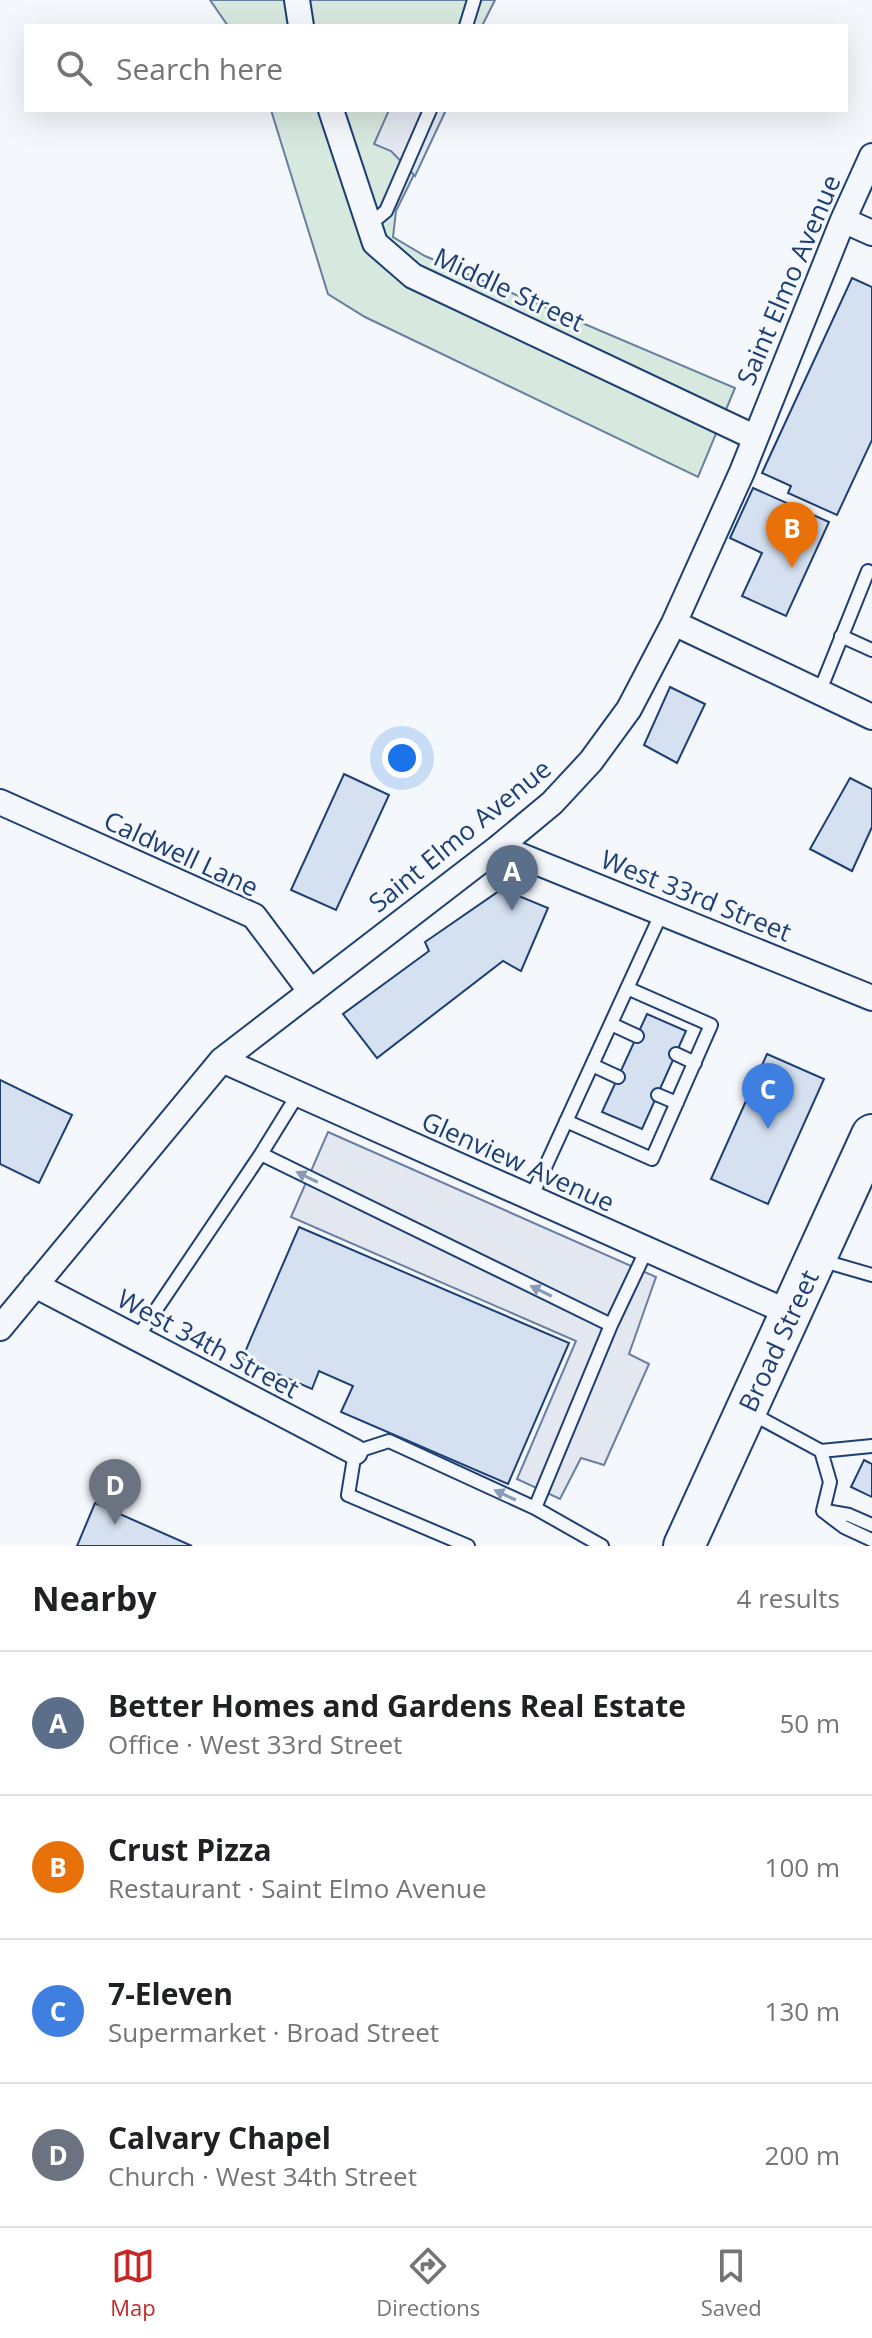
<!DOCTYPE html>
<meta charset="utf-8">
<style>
:root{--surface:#fff;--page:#f2f2f2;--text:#202124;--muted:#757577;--line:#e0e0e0;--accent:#c62828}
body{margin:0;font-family:"Open Sans",sans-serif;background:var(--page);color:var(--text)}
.you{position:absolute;left:402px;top:758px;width:28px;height:28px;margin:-20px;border:6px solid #fff;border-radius:50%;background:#1a73e8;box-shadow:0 0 0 12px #1a73e833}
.badge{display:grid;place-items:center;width:52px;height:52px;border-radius:50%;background:var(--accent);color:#fff;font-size:26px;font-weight:700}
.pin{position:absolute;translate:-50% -66px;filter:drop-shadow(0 2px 4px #0008)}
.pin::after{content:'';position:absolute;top:42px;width:28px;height:24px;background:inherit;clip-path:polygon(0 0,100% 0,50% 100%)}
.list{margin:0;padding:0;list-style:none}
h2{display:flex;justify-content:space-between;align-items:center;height:104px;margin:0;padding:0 32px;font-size:34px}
h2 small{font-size:26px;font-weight:400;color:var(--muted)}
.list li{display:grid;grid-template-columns:52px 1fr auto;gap:24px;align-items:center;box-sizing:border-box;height:144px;padding:0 32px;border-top:2px solid var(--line)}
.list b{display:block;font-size:30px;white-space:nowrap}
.list p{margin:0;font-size:26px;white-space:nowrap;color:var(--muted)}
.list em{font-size:26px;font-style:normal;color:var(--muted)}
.icon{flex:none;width:44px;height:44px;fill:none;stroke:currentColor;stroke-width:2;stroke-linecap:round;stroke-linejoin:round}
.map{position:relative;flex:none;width:872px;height:1546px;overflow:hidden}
.search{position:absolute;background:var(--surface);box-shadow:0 8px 32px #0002;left:24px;right:24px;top:24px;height:88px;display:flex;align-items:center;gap:20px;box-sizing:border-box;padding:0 28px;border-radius:0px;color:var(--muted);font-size:30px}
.sheet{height:680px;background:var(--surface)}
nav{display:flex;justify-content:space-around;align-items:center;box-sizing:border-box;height:112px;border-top:2px solid var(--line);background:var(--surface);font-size:22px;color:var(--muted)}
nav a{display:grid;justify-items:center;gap:4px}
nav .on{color:var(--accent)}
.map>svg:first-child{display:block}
.green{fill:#d7e8df;stroke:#687fa3;stroke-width:2}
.parking{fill:#e3e8f0;stroke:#687fa3;stroke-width:2}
.building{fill:#d5e0f0;stroke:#1d3f73;stroke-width:2}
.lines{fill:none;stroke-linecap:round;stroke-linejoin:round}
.service-casing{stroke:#1d3f73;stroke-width:16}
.minor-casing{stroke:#1d3f73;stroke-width:28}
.primary-casing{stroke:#1d3f73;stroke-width:44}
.service{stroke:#f4f7fb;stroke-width:12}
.minor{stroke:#f4f7fb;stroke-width:24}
.primary{stroke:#f4f7fb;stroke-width:40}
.oneway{fill:#889bb7}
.labels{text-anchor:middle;stroke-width:6;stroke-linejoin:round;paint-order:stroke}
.street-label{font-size:26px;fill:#1d3f73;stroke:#f4f7fb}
</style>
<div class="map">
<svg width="872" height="1546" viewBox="0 0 872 1546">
<rect width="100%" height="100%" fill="#f4f7fb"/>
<path class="green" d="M210 0H495L482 26H228Z
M271 110H446L396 211 393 237 425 256 735 388 698 477 365 317 328 294Z"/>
<path class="parking" d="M389 110H446L415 176 391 151 374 144Z
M328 1132 656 1277 629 1354 649 1364 604 1465 581 1458 560 1499 517 1479 576 1341 291 1217Z"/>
<path class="building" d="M852 278 872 287V440L837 515 788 493 791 486 762 473Z
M753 488 829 522 786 616 742 596 762 553 730 538Z
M670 687 705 704 677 763 644 745Z
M344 774 389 795 336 910 291 890Z
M850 778 872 789V827L852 871 810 849Z
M502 889 548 908 521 971 503 961 377 1058 343 1014 429 951 425 942Z
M647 1014 686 1031 642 1129 602 1112Z
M767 1054 824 1079 768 1204 711 1179Z
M0 1080 72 1115 39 1183 0 1164Z
M299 1227 569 1343 508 1484 341 1412 353 1386 319 1371 312 1389 242 1359Z
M864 1460 872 1464V1497L851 1487Z
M95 1503 192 1546H77Z"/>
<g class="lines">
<defs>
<path id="service" d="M466 26 474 0
M369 225 386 211 430 110
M841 636 872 650
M819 693 868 571
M611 1024 637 1036
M676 1054 695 1063
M592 1065 618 1077
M658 1095 677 1103
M566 1121 652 1159 711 1025 627 988
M261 1154 611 1325
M531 1198 662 912
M820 1260 872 1275
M137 1338 261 1154 298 1094
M749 1412 821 1451 872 1446
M821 1451 830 1482 823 1511
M535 1508 611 1325 646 1251
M823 1511 844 1527 872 1540
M826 1511 849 1515 872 1525
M468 1546 348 1495 355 1452 389 1441 535 1508 602 1546"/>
<path id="minor" d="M297 0 301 26
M331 110 375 243 413 276 754 437
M843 220 872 233
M674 623 872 717
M0 802 254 916 311 992
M499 847 872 998
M222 1060 792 1314
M35 1285 355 1452
M0 1328 222 1060 499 847 552 803 591 761 629 709 674 623 742 472 843 220 872 156"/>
<path id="primary" d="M684 1546 872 1135"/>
</defs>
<use href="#service" class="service-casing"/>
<use href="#minor" class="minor-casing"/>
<use href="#primary" class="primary-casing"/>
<use href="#service" class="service"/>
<use href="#minor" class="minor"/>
<use href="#primary" class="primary"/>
</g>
<defs><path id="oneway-solid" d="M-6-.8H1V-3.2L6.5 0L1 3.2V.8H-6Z" transform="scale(2)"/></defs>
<g class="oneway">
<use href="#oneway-solid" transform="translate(307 1177) rotate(-154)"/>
<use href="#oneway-solid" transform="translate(541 1291) rotate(-154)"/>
<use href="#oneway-solid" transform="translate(505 1495) rotate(-155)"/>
</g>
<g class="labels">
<g class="street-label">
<text transform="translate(789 280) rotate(-67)" y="9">Saint Elmo Avenue</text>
<text transform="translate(509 290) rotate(25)" y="9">Middle Street</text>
<text transform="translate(460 836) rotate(-39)" y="9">Saint Elmo Avenue</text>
<text transform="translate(181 854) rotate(25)" y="9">Caldwell Lane</text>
<text transform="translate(696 896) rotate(22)" y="9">West 33rd Street</text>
<text transform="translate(518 1162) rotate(24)" y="9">Glenview Avenue</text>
<text transform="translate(779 1341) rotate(-65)" y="9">Broad Street</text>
<text transform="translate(208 1344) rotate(28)" y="9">West 34th Street</text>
</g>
</g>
</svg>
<div class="you"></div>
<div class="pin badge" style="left:512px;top:911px;background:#5c6f8a">A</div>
<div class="pin badge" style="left:792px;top:568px;background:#e8710a">B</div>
<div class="pin badge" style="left:768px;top:1129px;background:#3f7fe0">C</div>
<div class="pin badge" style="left:115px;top:1525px;background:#6b7280">D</div>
<div class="search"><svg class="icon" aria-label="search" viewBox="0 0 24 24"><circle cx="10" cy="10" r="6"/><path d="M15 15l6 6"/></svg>Search here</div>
</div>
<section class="sheet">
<h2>Nearby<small>4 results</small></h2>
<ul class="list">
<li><span class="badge" style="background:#5c6f8a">A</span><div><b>Better Homes and Gardens Real Estate</b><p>Office · West 33rd Street</p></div><em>50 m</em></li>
<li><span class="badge" style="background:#e8710a">B</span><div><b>Crust Pizza</b><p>Restaurant · Saint Elmo Avenue</p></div><em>100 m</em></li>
<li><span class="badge" style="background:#3f7fe0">C</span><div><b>7-Eleven</b><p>Supermarket · Broad Street</p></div><em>130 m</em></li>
<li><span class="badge" style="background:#6b7280">D</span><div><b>Calvary Chapel</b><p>Church · West 34th Street</p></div><em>200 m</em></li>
</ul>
</section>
<nav>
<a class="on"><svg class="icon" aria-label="map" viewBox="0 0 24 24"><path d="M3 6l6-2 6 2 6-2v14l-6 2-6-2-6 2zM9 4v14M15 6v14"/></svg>Map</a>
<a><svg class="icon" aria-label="directions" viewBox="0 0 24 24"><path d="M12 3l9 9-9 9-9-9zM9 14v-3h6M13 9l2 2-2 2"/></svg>Directions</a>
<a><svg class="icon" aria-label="saved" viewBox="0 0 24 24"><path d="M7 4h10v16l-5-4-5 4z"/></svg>Saved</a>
</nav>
